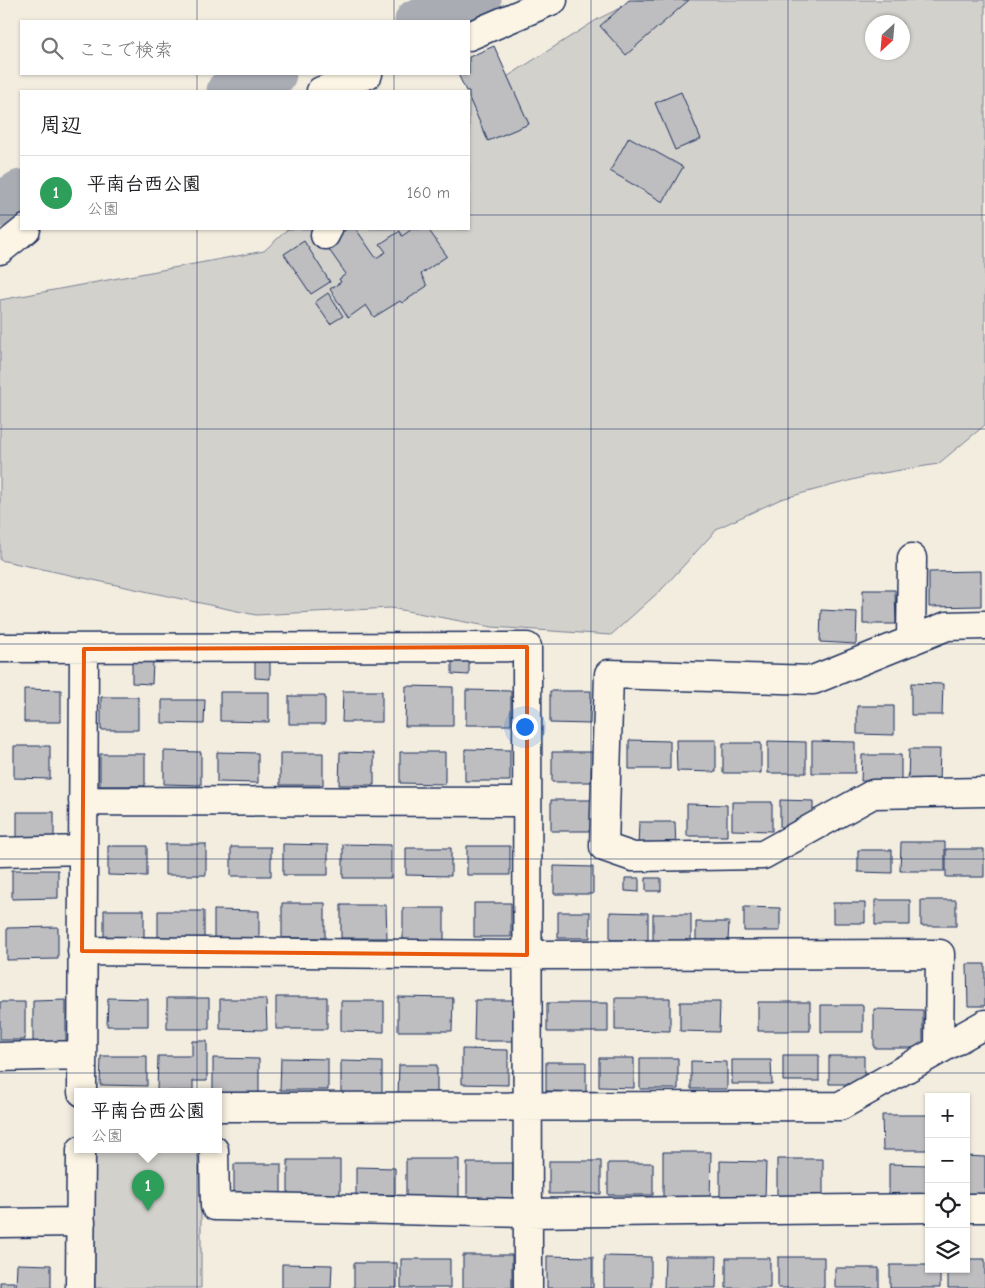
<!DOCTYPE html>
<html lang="ja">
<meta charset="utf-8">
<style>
:root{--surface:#fff;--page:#f6f6f6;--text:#202124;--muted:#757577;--line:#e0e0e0;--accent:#2563eb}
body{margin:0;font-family:"Comic Neue","Klee One",sans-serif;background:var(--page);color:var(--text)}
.controls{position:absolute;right:15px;bottom:15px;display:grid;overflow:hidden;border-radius:0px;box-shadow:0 1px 4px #0004}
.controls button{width:45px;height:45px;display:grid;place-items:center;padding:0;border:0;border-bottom:1px solid var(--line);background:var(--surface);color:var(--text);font:25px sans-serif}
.compass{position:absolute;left:865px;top:15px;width:45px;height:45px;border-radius:50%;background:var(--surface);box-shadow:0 1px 4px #0004;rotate:206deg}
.you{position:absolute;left:524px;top:726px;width:18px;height:18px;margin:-12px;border:4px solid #fff;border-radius:50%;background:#1a73e8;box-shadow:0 0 0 8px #1a73e833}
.badge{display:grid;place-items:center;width:32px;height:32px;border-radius:50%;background:var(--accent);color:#fff;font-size:16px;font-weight:700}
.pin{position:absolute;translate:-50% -41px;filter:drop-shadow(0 1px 2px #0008)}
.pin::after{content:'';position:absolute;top:26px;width:18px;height:15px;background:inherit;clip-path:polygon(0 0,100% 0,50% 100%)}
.popup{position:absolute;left:74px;top:1088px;width:148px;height:65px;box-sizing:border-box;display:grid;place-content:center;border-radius:0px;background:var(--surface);filter:drop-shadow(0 1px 4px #0005);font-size:16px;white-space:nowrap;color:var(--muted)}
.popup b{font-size:19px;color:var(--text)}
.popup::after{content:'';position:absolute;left:50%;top:100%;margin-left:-10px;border:10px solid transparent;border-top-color:var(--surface)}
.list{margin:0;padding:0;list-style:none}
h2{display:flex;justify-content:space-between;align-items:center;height:65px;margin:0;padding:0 20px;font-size:21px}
h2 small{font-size:16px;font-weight:400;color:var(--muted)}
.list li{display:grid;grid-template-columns:32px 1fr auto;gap:15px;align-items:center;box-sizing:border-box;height:75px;padding:0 20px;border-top:1px solid var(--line)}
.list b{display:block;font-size:19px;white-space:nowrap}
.list p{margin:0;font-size:16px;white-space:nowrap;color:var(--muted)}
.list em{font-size:16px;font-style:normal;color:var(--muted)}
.icon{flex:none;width:28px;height:28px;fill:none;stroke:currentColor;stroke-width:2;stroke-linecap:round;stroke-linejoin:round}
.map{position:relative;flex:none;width:985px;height:1288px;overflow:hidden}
.search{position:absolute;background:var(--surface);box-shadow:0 1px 4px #0004;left:20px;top:20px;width:450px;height:55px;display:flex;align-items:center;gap:12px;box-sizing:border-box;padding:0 18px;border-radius:0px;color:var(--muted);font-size:19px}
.panel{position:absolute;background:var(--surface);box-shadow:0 1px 4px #0004;left:20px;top:90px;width:450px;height:140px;border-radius:0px}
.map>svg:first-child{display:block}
.green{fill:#d3d1cc;stroke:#778095;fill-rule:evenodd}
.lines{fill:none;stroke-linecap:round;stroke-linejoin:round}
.river{stroke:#a9acb3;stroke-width:45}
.building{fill:#bebec0;stroke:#1b2f5e}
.minor-casing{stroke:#1b2f5e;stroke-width:31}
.minor{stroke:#fcf5e5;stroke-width:28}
.marked{fill:none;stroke:#e8590c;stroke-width:4;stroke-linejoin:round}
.grid{fill:none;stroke:#1b2f5e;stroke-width:1;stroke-opacity:0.55}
</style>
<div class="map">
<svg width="985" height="1288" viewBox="0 0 985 1288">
<rect width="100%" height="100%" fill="#f3ede0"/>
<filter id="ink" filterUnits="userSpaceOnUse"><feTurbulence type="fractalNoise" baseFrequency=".02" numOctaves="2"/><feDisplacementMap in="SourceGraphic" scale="10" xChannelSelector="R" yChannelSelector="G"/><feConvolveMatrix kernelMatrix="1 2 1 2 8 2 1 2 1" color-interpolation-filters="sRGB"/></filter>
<g filter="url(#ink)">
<path class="green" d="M636 0H985V425L938 464 871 475 781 499 718 528 663 588 611 635 492 627 391 608 256 615 0 560V300L264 251 288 229H469V101L598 19ZM872 22H902V52H872Z
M95 1150H201V1288H95Z"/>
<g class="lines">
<path class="river" d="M417 21 479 0
M229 91 274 74
M0 205 21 192"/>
</g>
<path class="building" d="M629 0H689L626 55 600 26Z
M494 46 529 124 488 141 469 98V91H466L458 74H469V57Z
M681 92 701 139 675 150 655 103Z
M629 137 683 167 663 202 610 171Z
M347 229H356L376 258 386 252 380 244 400 231 402 236 412 229H428L447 256 421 274 427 286 402 303 400 301 374 317 366 305 348 318 330 289 341 282 339 279 346 274 325 244Z
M304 241 330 282 311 294 284 254Z
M328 293 343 316 330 324 315 302Z
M981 571V606L929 607V572Z
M863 590H895L896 624H863Z
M821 610 857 612 856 644 820 642Z
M452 657H469V675L452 674Z
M255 661H270V679L255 678Z
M132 662H153L152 684 132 683Z
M911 683 943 684 942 715H911Z
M406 686 453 687V726H405Z
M24 689 61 690V722H24Z
M466 690 511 691V725H466Z
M343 691H382V722H342Z
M550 691H591L590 724 550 723Z
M220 692H269V722L220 721Z
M289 696H325V724H289Z
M101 697H138V730H101Z
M162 700H205L204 724 162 723Z
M857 706H894V735L857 734Z
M629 740 670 741V769H629Z
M676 740H716V772L677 771Z
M768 741 806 742V773H768Z
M812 741 855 742V773H812Z
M723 743H761V773H723Z
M14 746H50V779L14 778Z
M465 749 510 750V781H465Z
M909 749H940L939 782H908Z
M164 751 201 752V785L164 784Z
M217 752 258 753V783L217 782Z
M340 752 374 753V785H339Z
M400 752H445V784L400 783Z
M552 752H596V782H552Z
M280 753H323V785H280Z
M100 754H145V786H100Z
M862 755H901V781H861Z
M551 800H594V831H551Z
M780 800 813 801V827H780Z
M732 802H772V831L732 830Z
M687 804 727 805V836H687Z
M17 812H54V841H17Z
M639 822H675L676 848 638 847Z
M901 842H945V871H900Z
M165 844H206V875H165Z
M283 844 328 845V875H283Z
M343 844 391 845V878H343Z
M108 846H147V876L108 875Z
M467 846H510V875H467Z
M231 847H271V876H231Z
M406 848H451V876L406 875Z
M946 849H984V877H946Z
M858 850H892V873L858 872Z
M554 866 593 867V894H554Z
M12 870H58V898L12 899Z
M625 878H639V892L625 891Z
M646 878H661V891H646Z
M875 900H910V925H875Z
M921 900H956V926H921Z
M282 903H325V938H282Z
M474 903H511V937H474Z
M833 903H865V923H833Z
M341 905H386L387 938H341Z
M744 907 780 908V931H744Z
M403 908H444V940H403Z
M104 910H144V938H104Z
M214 910 259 911V939H214Z
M158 911H204V938L158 937Z
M558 912H590V938H558Z
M610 912 648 913V940H610Z
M653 914H691V944H653Z
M696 922H729L728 942H696Z
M58 927V959L7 960V928Z
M967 964H985V1006H968Z
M276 997H327V1029H276Z
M398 997 453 998 452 1031H398Z
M108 998 148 999V1026H107Z
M167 998H209V1029H167Z
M615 998H670V1031L615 1030Z
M220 999H266L267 1030 220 1029Z
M66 1000V1045L33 1046V1001Z
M475 1000H514V1041H474Z
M341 1001H384V1032L341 1031Z
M0 1002H25V1040H0Z
M680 1002H720L719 1032 680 1031Z
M758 1002H810V1031H758Z
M547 1003H608V1032H547Z
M821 1005H863V1032H821Z
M874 1009 923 1010V1048H874Z
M192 1041H207V1081H193V1091H157L158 1056H192Z
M462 1049 508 1050V1085L462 1084Z
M783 1055H819V1081H783Z
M101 1056H147V1086L100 1085Z
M829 1056H864V1084H829Z
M213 1058 259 1059V1094H218V1092H213Z
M281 1058 328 1059V1090H280Z
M599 1058H634V1088L599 1087Z
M640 1058H678V1089H640Z
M732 1060H771L772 1084H732Z
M341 1061 382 1062V1097L341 1096Z
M691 1061 727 1062V1089H691Z
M546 1062H586V1092L546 1091Z
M399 1065H437V1095H398Z
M882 1115H929V1150H883Z
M663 1152H711L710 1202H663Z
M966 1156 985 1157V1197L966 1196Z
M406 1159H459V1199L406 1198Z
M777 1159H823V1199H777Z
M288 1160H340V1196L288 1195Z
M549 1161H601V1194H549Z
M720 1161 766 1162 765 1199H720Z
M467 1163H513V1203H467Z
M608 1163H653V1195H608Z
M234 1164H281V1196H234Z
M889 1164 929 1165V1196H889Z
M356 1167 395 1168V1195H356Z
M463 1255H512V1288H463Z
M547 1256 593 1257V1288H547Z
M604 1256 651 1257V1288H604Z
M665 1256H717L716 1288H664Z
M778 1257H824V1288H778Z
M726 1258H770V1288H726Z
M401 1259H450V1288H401Z
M966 1259H985V1288H948V1269H966Z
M354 1263H397V1288H354Z
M17 1264 51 1265V1288H16Z
M282 1264 332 1265 331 1288H282Z
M890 1265H929V1269H940V1288H890Z
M835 1268H879V1288H835Z
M0 1282H14V1288H0Z"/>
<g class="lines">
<defs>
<path id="minor" d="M469 36 553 0
M321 91 368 74
M325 235 328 229
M0 250 26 229
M985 625 947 626 813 680 609 674 604 847 633 857 763 855 873 794 985 792
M911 641 912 558
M0 648 527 647 528 1288
M83 801 527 802
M0 852 83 850
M82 951 527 955 940 954 939 1048
M0 1057 82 1055
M82 1092 84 649
M218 1107 840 1106 985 1024
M214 1150 215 1206 528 1213 929 1208
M966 1208H985
M0 1223 81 1222
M80 1288 81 1150"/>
</defs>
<use href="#minor" class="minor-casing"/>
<use href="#minor" class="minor"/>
</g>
</g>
<path class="marked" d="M527 647V955L82 951 84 649Z"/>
<path class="grid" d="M197 0V21M394 0V21M591 0V1288M788 0V1288M197 74V91M394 74V91M0 215H21M469 215H985M197 229V1288M394 229V1288M0 429H985M0 644H985M0 859H985M0 1073H985"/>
</svg>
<div class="controls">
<button>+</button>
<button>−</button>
<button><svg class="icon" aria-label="locate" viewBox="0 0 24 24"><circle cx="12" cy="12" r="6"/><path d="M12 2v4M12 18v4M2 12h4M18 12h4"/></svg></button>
<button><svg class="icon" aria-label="layers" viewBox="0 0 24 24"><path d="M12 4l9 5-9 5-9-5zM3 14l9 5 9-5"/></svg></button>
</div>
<svg class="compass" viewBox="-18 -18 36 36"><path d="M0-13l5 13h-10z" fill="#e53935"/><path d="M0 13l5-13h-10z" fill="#757577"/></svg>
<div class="you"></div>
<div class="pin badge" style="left:148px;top:1211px;background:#2e9e5b">1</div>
<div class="popup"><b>平南台西公園</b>公園</div>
<div class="search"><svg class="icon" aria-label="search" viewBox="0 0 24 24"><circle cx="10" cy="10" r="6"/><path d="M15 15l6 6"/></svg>ここで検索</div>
<section class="panel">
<h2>周辺<small></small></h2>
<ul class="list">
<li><span class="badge" style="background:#2e9e5b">1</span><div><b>平南台西公園</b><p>公園</p></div><em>160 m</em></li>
</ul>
</section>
</div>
